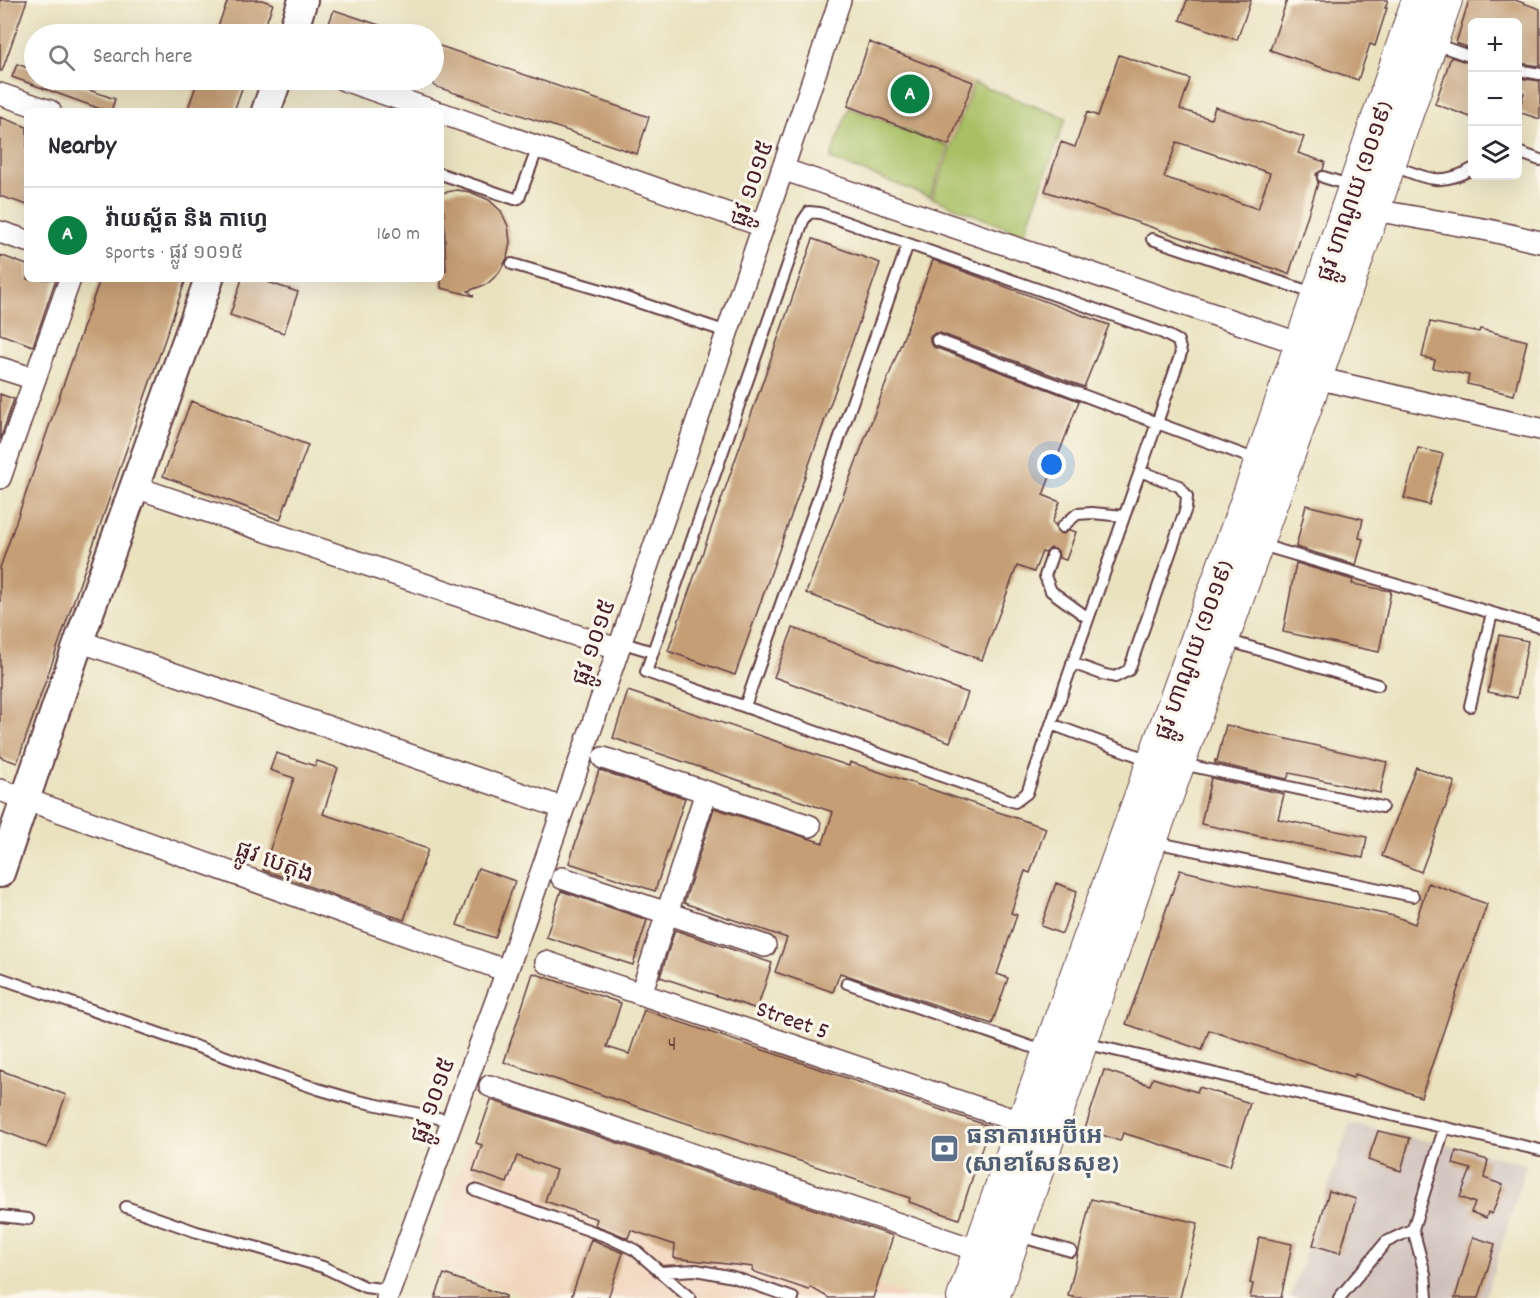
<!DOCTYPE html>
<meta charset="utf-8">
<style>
:root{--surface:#fff;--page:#f2f2f3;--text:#2b2b33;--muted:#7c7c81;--line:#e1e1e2;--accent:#0b8043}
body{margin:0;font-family:Dekko,"Noto Sans Khmer",sans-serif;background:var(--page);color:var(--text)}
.controls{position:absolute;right:18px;top:18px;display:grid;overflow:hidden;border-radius:9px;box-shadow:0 6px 24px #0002}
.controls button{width:54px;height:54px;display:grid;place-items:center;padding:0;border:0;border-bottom:2px solid var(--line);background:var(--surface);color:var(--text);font:30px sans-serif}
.you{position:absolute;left:1052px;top:465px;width:21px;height:21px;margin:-15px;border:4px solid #fff;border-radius:50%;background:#1a73e8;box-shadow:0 0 0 9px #1a73e833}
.badge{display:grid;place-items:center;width:39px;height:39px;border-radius:50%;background:var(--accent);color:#fff;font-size:20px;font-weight:700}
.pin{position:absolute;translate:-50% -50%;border:3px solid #fff;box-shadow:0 2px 6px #0006}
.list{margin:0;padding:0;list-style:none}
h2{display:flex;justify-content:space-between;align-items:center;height:78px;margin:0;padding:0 24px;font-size:26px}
h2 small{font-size:20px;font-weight:400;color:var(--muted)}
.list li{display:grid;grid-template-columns:39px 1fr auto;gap:18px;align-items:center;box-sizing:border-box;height:96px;padding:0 24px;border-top:2px solid var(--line)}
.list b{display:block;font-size:22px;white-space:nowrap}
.list p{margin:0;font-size:20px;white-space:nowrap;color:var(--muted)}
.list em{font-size:20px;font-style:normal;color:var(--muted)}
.icon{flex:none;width:33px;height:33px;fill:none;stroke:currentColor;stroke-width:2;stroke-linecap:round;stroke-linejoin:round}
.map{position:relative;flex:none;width:1540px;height:1298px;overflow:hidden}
.search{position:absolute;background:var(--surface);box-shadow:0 6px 24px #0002;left:24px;top:24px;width:420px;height:66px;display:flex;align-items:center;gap:15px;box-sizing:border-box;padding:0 21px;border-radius:33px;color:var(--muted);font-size:22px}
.panel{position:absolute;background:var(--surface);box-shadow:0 6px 24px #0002;left:24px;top:108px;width:420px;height:174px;border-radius:9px}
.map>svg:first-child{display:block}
.built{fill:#f2d5bd}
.industrial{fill:#cfc1ba}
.green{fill:#a8bf64;stroke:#796f48;stroke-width:1.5}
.building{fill:#c59e75;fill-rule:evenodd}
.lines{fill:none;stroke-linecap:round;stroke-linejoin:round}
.lane-casing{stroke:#623c41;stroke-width:14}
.street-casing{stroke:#623c41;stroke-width:24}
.secondary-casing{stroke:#623c41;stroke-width:32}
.primary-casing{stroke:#623c41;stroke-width:34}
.lane{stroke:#fff;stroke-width:10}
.street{stroke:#fff;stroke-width:21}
.secondary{stroke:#fff;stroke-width:28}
.primary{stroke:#fff;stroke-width:32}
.labels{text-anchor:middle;stroke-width:6;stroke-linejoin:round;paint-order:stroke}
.number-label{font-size:21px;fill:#693f3e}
.street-label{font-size:24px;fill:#4a1f2b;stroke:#fbf7ec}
.service-label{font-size:24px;font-weight:bold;fill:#4e5e75;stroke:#fbf7ec;text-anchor:start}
</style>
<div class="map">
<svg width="1540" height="1298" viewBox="0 0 1540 1298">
<rect width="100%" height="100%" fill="#fbf7ec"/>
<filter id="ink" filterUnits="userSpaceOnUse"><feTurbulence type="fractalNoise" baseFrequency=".0167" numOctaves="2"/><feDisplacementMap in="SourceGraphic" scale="12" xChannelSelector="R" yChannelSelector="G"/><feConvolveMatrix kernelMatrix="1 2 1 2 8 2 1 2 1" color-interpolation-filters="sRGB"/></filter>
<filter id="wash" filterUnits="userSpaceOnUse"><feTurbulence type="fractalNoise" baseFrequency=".008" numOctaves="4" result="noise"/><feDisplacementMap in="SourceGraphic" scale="24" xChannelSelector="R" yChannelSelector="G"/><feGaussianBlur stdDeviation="1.35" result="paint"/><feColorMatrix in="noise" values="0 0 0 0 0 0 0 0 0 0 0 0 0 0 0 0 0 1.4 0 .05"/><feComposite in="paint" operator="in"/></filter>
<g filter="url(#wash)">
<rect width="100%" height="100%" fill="#eae2bf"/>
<path class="built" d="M469 1144 818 1264 914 1298H530L428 1263Z"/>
<path class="industrial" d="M1350 1123 1527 1164 1485 1298H1290Z"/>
<path class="green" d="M974 83 1066 118 1024 235 932 198Z
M849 108 948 146 930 197 830 159Z"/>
<g id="blocks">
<path class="building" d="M0 0H27L2 71H0Z
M228 0H262L273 4 262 34H215Z
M1187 0H1251L1237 40 1180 20Z
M1287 0H1388L1385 8H1387L1375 46 1370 44 1358 80 1270 50Z
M1469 0H1515L1540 9V66L1518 63V22H1473V49L1456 43Z
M334 10 400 32 399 34H325Z
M869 42 973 82 949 145 848 106Z
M434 44 649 117 637 154 434 86Z
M1119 55 1190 79 1180 109 1211 119 1215 107 1304 137 1298 153 1325 162 1323 170 1316 174 1318 183 1289 274 1045 191 1061 142 1075 147 1087 112 1098 116ZM1177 142 1270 173 1258 209 1164 177Z
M1451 57 1473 64V118L1435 104Z
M17 64 34 70V80H61L115 99 111 111H106L12 77Z
M1518 78 1540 81V119L1518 112 1524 93 1518 92Z
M198 80H245L234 111H187Z
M0 117 27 127V205L0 196Z
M457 190 470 192 489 200 501 211 508 226 510 242 507 258 499 273 487 284 468 291 474 296 441 288V266L446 271 444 212 441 213V193Z
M813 239 880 263 735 675 668 651Z
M0 255 27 265V279H56L33 346 0 334Z
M933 260 1109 325 1084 387 940 333H935L930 337V342L934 347 1079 401 1043 495 1060 502 1052 523 1055 524 1057 532 1063 534 1070 530 1076 532 1066 560 1059 558 1058 551 1051 548 1045 553 1042 552 1034 572 1017 566 982 660 806 593Z
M100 279H186L17 763 0 757V568Z
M242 279H258L298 292 284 333 230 315Z
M1430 322 1479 332 1480 329 1527 341 1514 395 1467 384 1469 375 1433 368 1435 360 1422 357Z
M0 394 14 399 0 440Z
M191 401 308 445 280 520 163 476Z
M1418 448 1443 454 1429 505 1404 498Z
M1306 505 1363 519 1359 538 1363 539 1356 565 1296 547Z
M1296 563 1353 580 1352 584 1391 591 1379 652 1283 632Z
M793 628 968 693 950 742 774 677Z
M1499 635 1528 641 1517 698 1488 692Z
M628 691 849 766 850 762 1046 828 1030 873 1025 871 1011 913 1017 915 997 974 1008 978 992 1024 840 973 833 992 775 972 787 938 684 903 714 808 823 843 833 812 613 738Z
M1226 725 1387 762 1380 793 1290 773 1287 779 1215 763V760L1217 761Z
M276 753 315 766 317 761 338 768 323 814 428 849 404 920 263 870 294 778 270 770Z
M1416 767 1455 782 1421 872 1382 856Z
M599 770 685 798 655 891 569 863Z
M1211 778 1284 794 1278 819 1367 837 1363 858 1201 824Z
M478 868 515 881 495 938 457 925Z
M1180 870 1233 883 1394 916 1415 924 1428 883 1487 904 1421 1097 1355 1074 1353 1078 1209 1030 1202 1050 1126 1024Z
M1056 883 1077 891 1062 934 1041 926Z
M561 891 647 920 633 965 546 937Z
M675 930 772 963 757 1009 660 977Z
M533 973 621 1003 607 1047 629 1054 644 1010 989 1126 959 1219 909 1202 910 1198 504 1062Z
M0 1070 66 1095 47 1148 0 1130Z
M1104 1070 1150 1085 1153 1078 1197 1092 1199 1087 1250 1103 1230 1166 1123 1133 1120 1141 1085 1129Z
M491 1100 893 1236 873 1298H829L810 1287 809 1290 752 1271 753 1267 674 1258 675 1245 631 1230 628 1238 595 1225 597 1219 545 1201 556 1170 517 1156 507 1183 473 1171 482 1145 476 1143Z
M1378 1131 1410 1138 1401 1171 1368 1160Z
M1456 1151 1488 1160 1484 1178 1503 1185 1492 1214 1488 1212 1486 1218 1471 1212 1475 1203 1460 1197 1471 1169 1453 1164Z
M1329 1191 1356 1199 1340 1253 1313 1245Z
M1091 1199 1198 1223 1180 1298H1077L1068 1296Z
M1259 1237 1292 1244 1281 1298H1250L1253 1284 1250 1283Z
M1473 1237 1495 1244 1479 1298H1455Z
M591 1239 623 1253 608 1298H571Z
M444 1274 506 1296 505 1298H435Z"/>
</g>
</g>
<g filter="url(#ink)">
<use href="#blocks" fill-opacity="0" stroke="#623c41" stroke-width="1.5"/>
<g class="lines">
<defs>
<path id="lane" d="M1435 44 1472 57
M1518 70 1540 74
M1518 152 1540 160
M1391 165C1425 177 1438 188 1472 169
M441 174 515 199 519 198 538 147
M1323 177 1352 186
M1152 239 1316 294
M512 264 608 292 727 332
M937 340 1157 423 1181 353 1178 341 1163 333 820 213 809 212 803 221 646 672 1015 802 1027 793 1157 423 1257 460
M1062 527 1077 514 1092 513 1124 516
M1258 544 1540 627
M1052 555 1045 576 1051 591 1088 618
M1226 640 1378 685
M620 642 653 652
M1072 663 1102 674 1115 677 1129 670 1186 508 1187 496 1179 486 1140 471
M745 706 908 244
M1470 706 1492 613
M1051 724 1152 761
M1182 764 1382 807
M1154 842 1413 896
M0 978 318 1089 359 1101 452 1121
M847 983 1046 1052
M1084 1043 1540 1150
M475 1190 608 1237 635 1250 690 1298
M126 1207 197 1232 259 1248 323 1267 365 1287 390 1290
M0 1216 28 1219
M1018 1236 1071 1251
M661 1272 696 1270 733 1277 793 1298
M1339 1298 1386 1242 1413 1229
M1427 1298 1425 1274 1413 1229 1444 1129"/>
<path id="street" d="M344 80 434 111
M0 94 50 111
M441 113 763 226
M782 169 1301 344
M1361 206 1374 210 1488 230 1540 242
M0 232 27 241
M0 368 35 379
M1316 378 1540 429
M0 478 70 279
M135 487 617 649
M79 641 563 808
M603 758 810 826
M0 790 507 971
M562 878 765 946
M546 962 1023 1123
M641 994 706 792
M490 1086 979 1251
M387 1298 507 971 674 489 840 0"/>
<path id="secondary" d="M292 34 303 0
M266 111 277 80
M0 873 79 641 209 279"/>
<path id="primary" d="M963 1298 1023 1123 1261 461 1418 0
M993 1298 1151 841 1316 378 1446 0"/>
</defs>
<use href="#lane" class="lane-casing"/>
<use href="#street" class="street-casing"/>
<use href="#secondary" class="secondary-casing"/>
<use href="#primary" class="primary-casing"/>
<use href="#lane" class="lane"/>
<use href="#street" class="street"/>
<use href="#secondary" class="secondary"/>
<use href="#primary" class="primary"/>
</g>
</g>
<defs>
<symbol id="bank-square" viewBox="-11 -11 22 22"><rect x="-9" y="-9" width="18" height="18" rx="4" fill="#5c6f8a" stroke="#fbf7ec"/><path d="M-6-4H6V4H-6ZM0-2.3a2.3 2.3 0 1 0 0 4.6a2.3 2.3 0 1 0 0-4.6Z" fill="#fff"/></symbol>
</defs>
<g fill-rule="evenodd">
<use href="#bank-square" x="928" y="1132" width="33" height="33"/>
</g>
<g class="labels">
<g class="number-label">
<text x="672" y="1050">4</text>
</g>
<g class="street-label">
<text transform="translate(751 183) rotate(-71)" y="8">ផ្លូវ ១០១៥</text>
<text transform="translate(1354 191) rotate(-71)" y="8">ផ្លូវ ហាណូយ (១០១៩)</text>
<text transform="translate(593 642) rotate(-71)" y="8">ផ្លូវ ១០១៥</text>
<text transform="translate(1193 650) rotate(-70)" y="8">ផ្លូវ ហាណូយ (១០១៩)</text>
<text transform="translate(275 861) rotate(20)" y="8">ផ្លូវ បេតុង</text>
<text transform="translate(793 1019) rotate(19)" y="8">Street 5</text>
<text transform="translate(432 1100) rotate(-70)" y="8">ផ្លូវ ១០១៥</text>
</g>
<g class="service-label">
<text x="966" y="1143">ធនាគារអេប៊ីអេ<tspan x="966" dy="28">(សាខាសែនសុខ)</tspan></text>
</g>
</g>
</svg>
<div class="controls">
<button>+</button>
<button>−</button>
<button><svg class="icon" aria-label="layers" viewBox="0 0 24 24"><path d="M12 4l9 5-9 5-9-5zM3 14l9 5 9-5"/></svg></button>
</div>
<div class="you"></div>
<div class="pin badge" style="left:910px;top:94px">A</div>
<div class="search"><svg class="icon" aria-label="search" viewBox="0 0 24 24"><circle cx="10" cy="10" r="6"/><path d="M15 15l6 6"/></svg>Search here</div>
<section class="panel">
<h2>Nearby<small></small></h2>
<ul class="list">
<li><span class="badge">A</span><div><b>វ៉ាយស្ព័ត និង កាហ្វេ</b><p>Sports · ផ្លូវ ១០១៥</p></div><em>160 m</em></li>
</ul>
</section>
</div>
